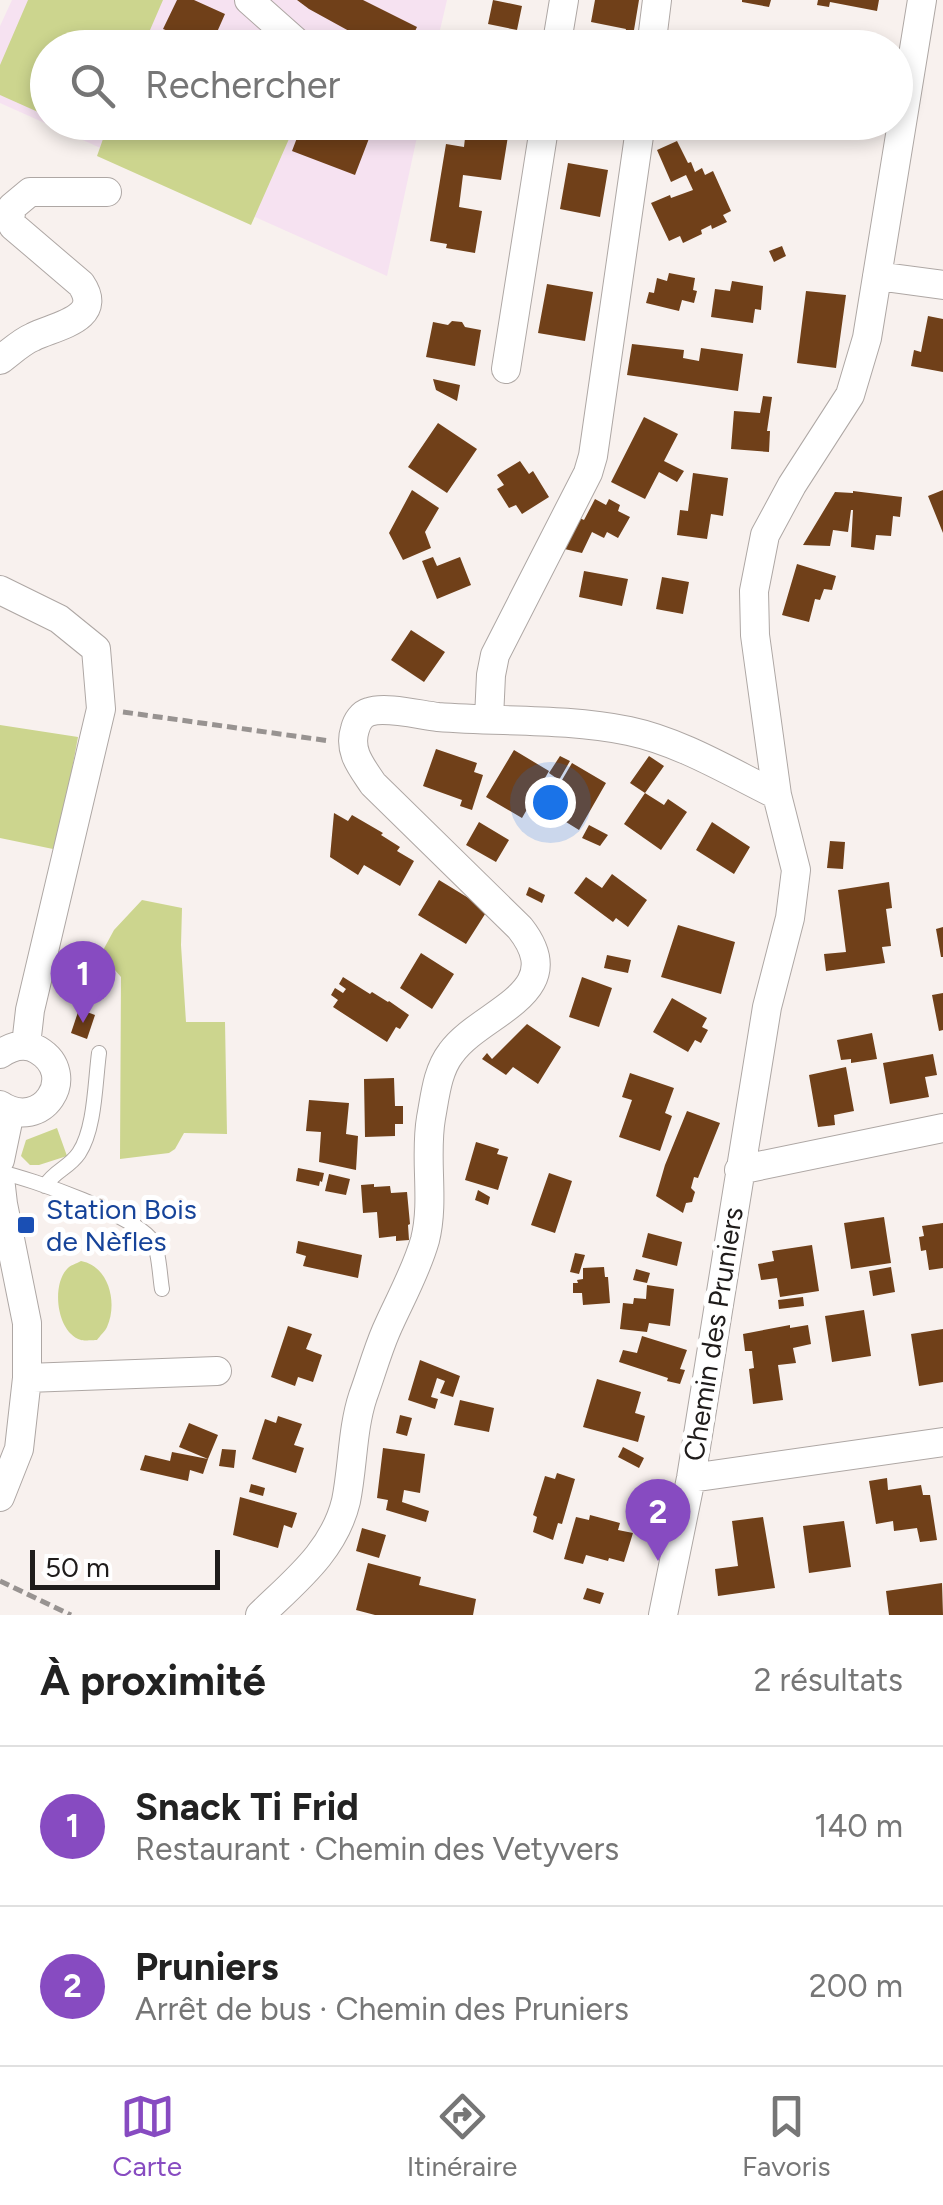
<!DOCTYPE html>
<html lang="fr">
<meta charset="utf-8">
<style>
:root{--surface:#fff;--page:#f2f2f2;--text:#222;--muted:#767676;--line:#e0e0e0;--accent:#874bc1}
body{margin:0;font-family:Figtree,sans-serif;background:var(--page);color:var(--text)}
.scale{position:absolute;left:30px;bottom:25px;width:190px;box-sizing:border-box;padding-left:10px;border:5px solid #1f1c1b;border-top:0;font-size:28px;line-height:35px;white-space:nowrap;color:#1f1c1b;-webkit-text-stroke:8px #fff;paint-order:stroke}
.you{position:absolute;left:550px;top:802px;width:35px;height:35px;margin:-25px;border:8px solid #fff;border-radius:50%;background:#1a73e8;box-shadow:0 0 0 15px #1a73e833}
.badge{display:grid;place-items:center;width:65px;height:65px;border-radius:50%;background:var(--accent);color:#fff;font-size:32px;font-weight:700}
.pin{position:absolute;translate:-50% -82px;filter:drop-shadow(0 2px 5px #0008)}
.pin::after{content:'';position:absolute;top:52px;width:35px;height:30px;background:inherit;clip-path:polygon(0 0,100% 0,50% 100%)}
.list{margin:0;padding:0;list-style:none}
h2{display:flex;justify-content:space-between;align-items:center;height:130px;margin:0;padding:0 40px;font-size:42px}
h2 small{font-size:32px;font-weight:400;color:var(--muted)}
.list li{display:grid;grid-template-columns:65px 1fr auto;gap:30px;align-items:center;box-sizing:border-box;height:160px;padding:0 40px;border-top:2px solid var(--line)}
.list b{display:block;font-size:38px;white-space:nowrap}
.list p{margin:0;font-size:32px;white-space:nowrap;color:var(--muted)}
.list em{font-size:32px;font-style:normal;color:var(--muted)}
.icon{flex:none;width:55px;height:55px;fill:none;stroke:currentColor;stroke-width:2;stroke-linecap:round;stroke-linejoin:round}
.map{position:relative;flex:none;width:943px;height:1615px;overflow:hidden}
.search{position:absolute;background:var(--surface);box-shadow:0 5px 15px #0003;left:30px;right:30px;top:30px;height:110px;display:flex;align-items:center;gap:25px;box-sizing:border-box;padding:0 35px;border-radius:55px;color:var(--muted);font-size:38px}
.sheet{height:450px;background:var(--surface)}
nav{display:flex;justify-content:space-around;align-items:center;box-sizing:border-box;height:140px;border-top:2px solid var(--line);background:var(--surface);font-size:28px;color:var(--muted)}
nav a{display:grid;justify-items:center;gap:5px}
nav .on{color:var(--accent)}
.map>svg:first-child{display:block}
.education{fill:#f6e2f1}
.green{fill:#ccd58e}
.building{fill:#704019}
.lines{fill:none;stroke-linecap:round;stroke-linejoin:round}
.service-casing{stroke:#aea7a4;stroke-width:16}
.minor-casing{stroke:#aea7a4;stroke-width:30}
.path{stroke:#989391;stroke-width:5;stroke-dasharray:10 5;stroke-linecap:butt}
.service{stroke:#fff;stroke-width:14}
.minor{stroke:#fff;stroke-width:28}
.transit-dot{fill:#1a4fb4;stroke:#fff;stroke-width:4}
.labels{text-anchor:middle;stroke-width:10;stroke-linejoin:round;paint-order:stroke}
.transit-label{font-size:28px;fill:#164399;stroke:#fff;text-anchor:start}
.street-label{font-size:28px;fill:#1f1c1b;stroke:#fff}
</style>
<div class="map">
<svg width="943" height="1615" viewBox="0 0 943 1615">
<rect width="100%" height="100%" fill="#f8f1ee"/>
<path class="education" d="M12 0H447L436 47 48 48V122L420 123 387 276 0 103V26Z"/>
<path class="green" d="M28 0H163L147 37 169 47 48 48 47 116 0 95V65Z
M64 123H296L251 225 97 156 103 139Z
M0 725 78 737 66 801 53 849 0 838Z
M142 900 182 908 181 945 186 1022H225L227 1134 184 1133 175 1149 169 1153 120 1159 121 977 101 954 114 930Z
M57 1128 67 1156 39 1165H30L21 1156 26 1140Z
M81 1261C109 1266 118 1303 107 1327 106 1330 99 1337 97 1340 94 1340 84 1341 81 1340 57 1333 51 1286 67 1269 70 1265 76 1264 81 1261Z"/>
<path class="building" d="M177 0H194L225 14 210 48 163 29Z
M297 0H363L417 27 407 48H380L309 9Z
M493 0 522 6 517 30 488 24Z
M595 0H639L634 30 648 32 639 48 622 44 626 29 591 22Z
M742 0H771L769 7 742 2Z
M818 0H879L877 11 830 2 829 7 817 5Z
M303 122H359L373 128 355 175 292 151Z
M774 122H789L787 135 772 132Z
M466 129 508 136 501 180 463 175 459 207 482 211 475 253 446 248 447 244 430 241 446 144 464 147Z
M677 141 688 163 691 162 695 172 702 168 705 175 713 171 731 211 723 215 727 222 712 229 711 225 701 230 702 234 683 243 680 236 669 241 651 203 670 195 671 198 693 190 686 175 671 182 657 150Z
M568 163 608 170 600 217 560 209Z
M782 246 786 256 774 262 769 251Z
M669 273 695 278 693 290 697 291 694 303 682 300 679 311 646 303 649 292 654 293 657 278 667 281Z
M732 281 763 286 761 310 755 309 753 323 711 317 715 289 730 291Z
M547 284 593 292 585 341 538 333Z
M806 291 846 295 836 368 797 363Z
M928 316 943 319V372L911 366 914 350 921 352Z
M452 321 462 322 465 327 481 330 475 366 426 357 433 322 448 325Z
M632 344 684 350 683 358 699 361 701 348 743 354 738 391 627 375Z
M433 379 460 385 457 401 436 390Z
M763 396 772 397 767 431H770L769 452 731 449 734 411 760 413Z
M644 417 678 434 664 461 684 471 677 482 659 472 645 499 611 482Z
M438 423 477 449 447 493 408 467Z
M520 461 529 474 533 471 549 497 522 514 516 505 509 508 497 489 504 485 497 475Z
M693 473 728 478 723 516 711 514 707 539 677 535 680 510 688 511Z
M412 490 439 508 425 532 431 548 403 560 389 533Z
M943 490V533L928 496Z
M853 491 902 497 900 517 893 516 891 536 876 535 874 550 851 547 853 510H851L848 532 833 530 830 546 803 545 835 492 853 493Z
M595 499 606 505 609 499 620 505 618 511 630 517 618 538 607 532 604 538 592 532 582 553 560 548 575 516 584 520Z
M433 557 437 566 460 557 471 585 437 599 422 561Z
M797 564 836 576 832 590 824 589 820 600 815 599 809 622 782 615Z
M584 571 628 579 622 606 579 597Z
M662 577 689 582 683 614 656 609Z
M411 630 445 652 424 682 391 660Z
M436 749 477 763 474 772 483 775 472 810 460 806 462 800 423 786Z
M514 750 549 771 522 818 486 797Z
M560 756 570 761 559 780 549 773Z
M649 756 664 766 645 793 630 783Z
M572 763 606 783 579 830 545 809Z
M645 793 664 805 668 799 687 812 661 850 624 824Z
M334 813 348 821 352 815 383 833 381 835 400 847 397 851 414 861 400 886 364 865 358 875 330 857Z
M479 822 509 840 496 862 466 845Z
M712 822 750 847 734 874 696 850Z
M589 825 608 835 600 846 582 838Z
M830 841 845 842 843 869 827 868Z
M612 874 647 900 628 927 616 918 613 922 574 893 586 877 602 888Z
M439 880 480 905 487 911 466 944 418 915Z
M889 882 892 908 886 909 891 946 882 947 885 963 826 971 824 954 846 952 838 890Z
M529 887 545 895 542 903 526 895Z
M678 925 735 942 721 994 661 977Z
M943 927V957H941L936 929Z
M421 953 454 974 432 1009 400 988Z
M607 955 631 960 628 973 604 968Z
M94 975 110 982 103 999 87 992Z
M343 977 370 994 372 992 388 1002 389 1001 409 1015 400 1029 396 1027 387 1042 333 1007 338 1000 331 995 335 988 343 993 346 989 339 984Z
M582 977 612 988 599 1027 569 1017Z
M943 993V1030L939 1031 932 995Z
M672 998 707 1018 702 1027 708 1030 701 1043 695 1040 688 1052 653 1032Z
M79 1009 95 1015 87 1039 71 1033Z
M527 1024 561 1047 538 1084 513 1067 506 1075 482 1059 487 1053 492 1059Z
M872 1033 877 1059 851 1063V1059L841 1060 837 1040Z
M933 1054 937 1075 925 1077 929 1097 890 1104 883 1063Z
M846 1067 854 1111 834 1115 835 1125 818 1127 809 1075Z
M630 1073 674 1088 665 1113 672 1116 660 1151 619 1137 632 1100 622 1097Z
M394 1078 395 1106H403V1124H395V1136L365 1137 364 1079Z
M309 1100 349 1103 346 1134 358 1136 356 1170 319 1162 321 1132 306 1131Z
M687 1111 720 1123 698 1178 694 1177 691 1188 695 1192 692 1202 686 1203 683 1213 656 1196 665 1165Z
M476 1142 499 1149 497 1154 508 1157 498 1190 465 1180Z
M298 1168 324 1173 322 1182 320 1181 319 1186 296 1181Z
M549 1173 572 1181 555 1233 531 1225Z
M329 1174 350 1179 346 1195 325 1191Z
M374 1184V1187L390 1186 391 1193 407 1192 410 1224 408 1225 409 1240 396 1241V1236L379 1238 377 1212 363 1213 361 1185Z
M478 1190 490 1197 488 1205 475 1200Z
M884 1217 891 1263 851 1269 844 1223Z
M943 1223V1268L929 1270 926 1250 921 1251 919 1237 924 1236 922 1226Z
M648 1233 682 1242 677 1266 642 1257Z
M298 1241 362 1255 358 1278 303 1266 306 1256 296 1253Z
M812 1245 819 1291 780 1297 777 1278 761 1280 758 1264 774 1261 772 1251Z
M575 1253 585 1255 579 1274 570 1272Z
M604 1267 605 1277H608L610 1303 583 1305 582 1293H573V1283H578L577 1280 583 1279V1268Z
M891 1267 895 1292 873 1296 869 1271Z
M636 1269 650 1273 647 1283 633 1280Z
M647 1285 674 1289 670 1326 649 1323 647 1332 620 1329 623 1303 633 1304 634 1298 646 1299Z
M803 1297 804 1306 779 1309 778 1300Z
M864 1310 871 1356 832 1362 825 1316Z
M790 1325V1328L808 1325 811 1344 793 1348 796 1363 778 1365 783 1400 753 1404 749 1369 754 1368 752 1351H745L743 1334Z
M288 1326 312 1334 306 1349 322 1355 313 1382 298 1377 295 1386 271 1377Z
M943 1329V1382L919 1386 911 1334Z
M642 1336 687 1350 680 1369 685 1370 680 1384 667 1381 668 1378 619 1362 623 1350 637 1353Z
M420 1360 460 1376 453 1397 440 1393 445 1381 437 1378 431 1397 438 1399 435 1409 408 1400Z
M597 1379 641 1392 635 1413 645 1416 638 1442 583 1427Z
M460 1400 494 1408 489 1432 454 1425Z
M400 1415 412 1418 407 1436 396 1433Z
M278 1416 302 1424 294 1445 304 1448 296 1473 252 1459 265 1419 276 1423Z
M189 1423 218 1435 208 1459 179 1447Z
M623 1447 644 1458 639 1468 618 1457Z
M383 1448 425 1454 420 1493 404 1490 402 1502 429 1511 426 1522 386 1510 388 1500 377 1498Z
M222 1449 236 1450 234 1468 219 1466Z
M172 1452 208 1459 203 1474 190 1470 188 1481 140 1470 145 1455 170 1461Z
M557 1473 575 1479 562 1524 558 1523 553 1540 533 1532 537 1517 533 1515 545 1476 555 1479Z
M887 1478 888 1490 921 1485 923 1495H930L937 1540 920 1542 917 1528 894 1531 893 1521 876 1524 869 1481Z
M251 1484 265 1488 263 1496 249 1492Z
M240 1497 297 1513 292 1528 284 1525 278 1548 233 1535Z
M590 1515 620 1523 618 1530 633 1533 624 1562 609 1558 608 1561 586 1555 583 1564 564 1559 576 1517 589 1520Z
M763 1517 775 1588 718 1596 715 1569 738 1566 732 1521Z
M844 1521 851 1567 809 1573 803 1526Z
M362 1528 386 1535 379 1558 356 1551Z
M368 1563 421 1577 419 1585 476 1599 473 1615H375L356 1610Z
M942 1583 943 1615H889L886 1591Z
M587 1588 604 1593 600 1604 583 1599Z"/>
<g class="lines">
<defs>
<path id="service" d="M0 1172C32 1179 138 1216 154 1243 159 1252 160 1278 162 1289
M45 1186C55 1170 69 1168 79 1153 95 1129 95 1083 99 1053"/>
<path id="minor" d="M249 0 303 48
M556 48 564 0
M651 48 657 0
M877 276 943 285
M0 360C11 352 21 342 33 337 55 326 105 319 81 284L13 226 10 219 12 207 30 192H107
M506 369 545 122
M0 590 59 619 96 649 101 709 30 1010 26 1045
M489 718 491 675 495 655 588 473 593 456 641 122
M0 1054C12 1046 25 1042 38 1050 80 1075 42 1133 0 1105
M0 1160 10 1112
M739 1170 943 1128
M0 1178 3 1204 27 1323V1378L19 1449 0 1497
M27 1378 217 1371
M691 1478 943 1442
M260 1615C295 1581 334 1551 346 1501 353 1467 352 1429 363 1396 371 1374 377 1352 386 1331 399 1301 416 1272 425 1240 435 1200 424 1158 431 1118 435 1097 437 1071 451 1053 481 1011 572 994 520 928L373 784C361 766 348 751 355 729 357 721 362 714 369 712 385 706 420 715 438 717 501 722 566 718 629 731 681 742 730 772 777 795
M663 1615 691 1478 767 1007 790 918 796 870 777 795 755 635 754 591 765 535 792 485 850 395 867 338 922 0"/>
</defs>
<use href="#service" class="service-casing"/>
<use href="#minor" class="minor-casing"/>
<path class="path" d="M123 712 330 741
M0 1581 71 1615"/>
<use href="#service" class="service"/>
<use href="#minor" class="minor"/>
</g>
<rect class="transit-dot" x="16" y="1215" width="20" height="20" rx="5"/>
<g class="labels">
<g class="transit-label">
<text x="46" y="1219">Station Bois<tspan x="46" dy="32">de Nèfles</tspan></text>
</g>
<g class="street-label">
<text transform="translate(713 1334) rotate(-81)" y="10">Chemin des Pruniers</text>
</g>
</g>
</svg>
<div class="scale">50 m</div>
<div class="you"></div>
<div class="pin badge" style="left:83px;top:1023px">1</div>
<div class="pin badge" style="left:658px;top:1561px">2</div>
<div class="search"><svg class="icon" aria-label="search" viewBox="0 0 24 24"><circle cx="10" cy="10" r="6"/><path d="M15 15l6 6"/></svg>Rechercher</div>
</div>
<section class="sheet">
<h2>À proximité<small>2 résultats</small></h2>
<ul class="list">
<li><span class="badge">1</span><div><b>Snack Ti Frid</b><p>Restaurant · Chemin des Vetyvers</p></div><em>140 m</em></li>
<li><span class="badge">2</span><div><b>Pruniers</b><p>Arrêt de bus · Chemin des Pruniers</p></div><em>200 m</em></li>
</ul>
</section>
<nav>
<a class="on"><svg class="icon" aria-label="map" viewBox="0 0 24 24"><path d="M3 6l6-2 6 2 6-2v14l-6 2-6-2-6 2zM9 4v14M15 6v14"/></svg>Carte</a>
<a><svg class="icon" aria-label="directions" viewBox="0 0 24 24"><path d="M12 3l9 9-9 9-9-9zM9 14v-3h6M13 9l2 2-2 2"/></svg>Itinéraire</a>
<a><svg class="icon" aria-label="saved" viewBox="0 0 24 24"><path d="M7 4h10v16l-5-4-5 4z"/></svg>Favoris</a>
</nav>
